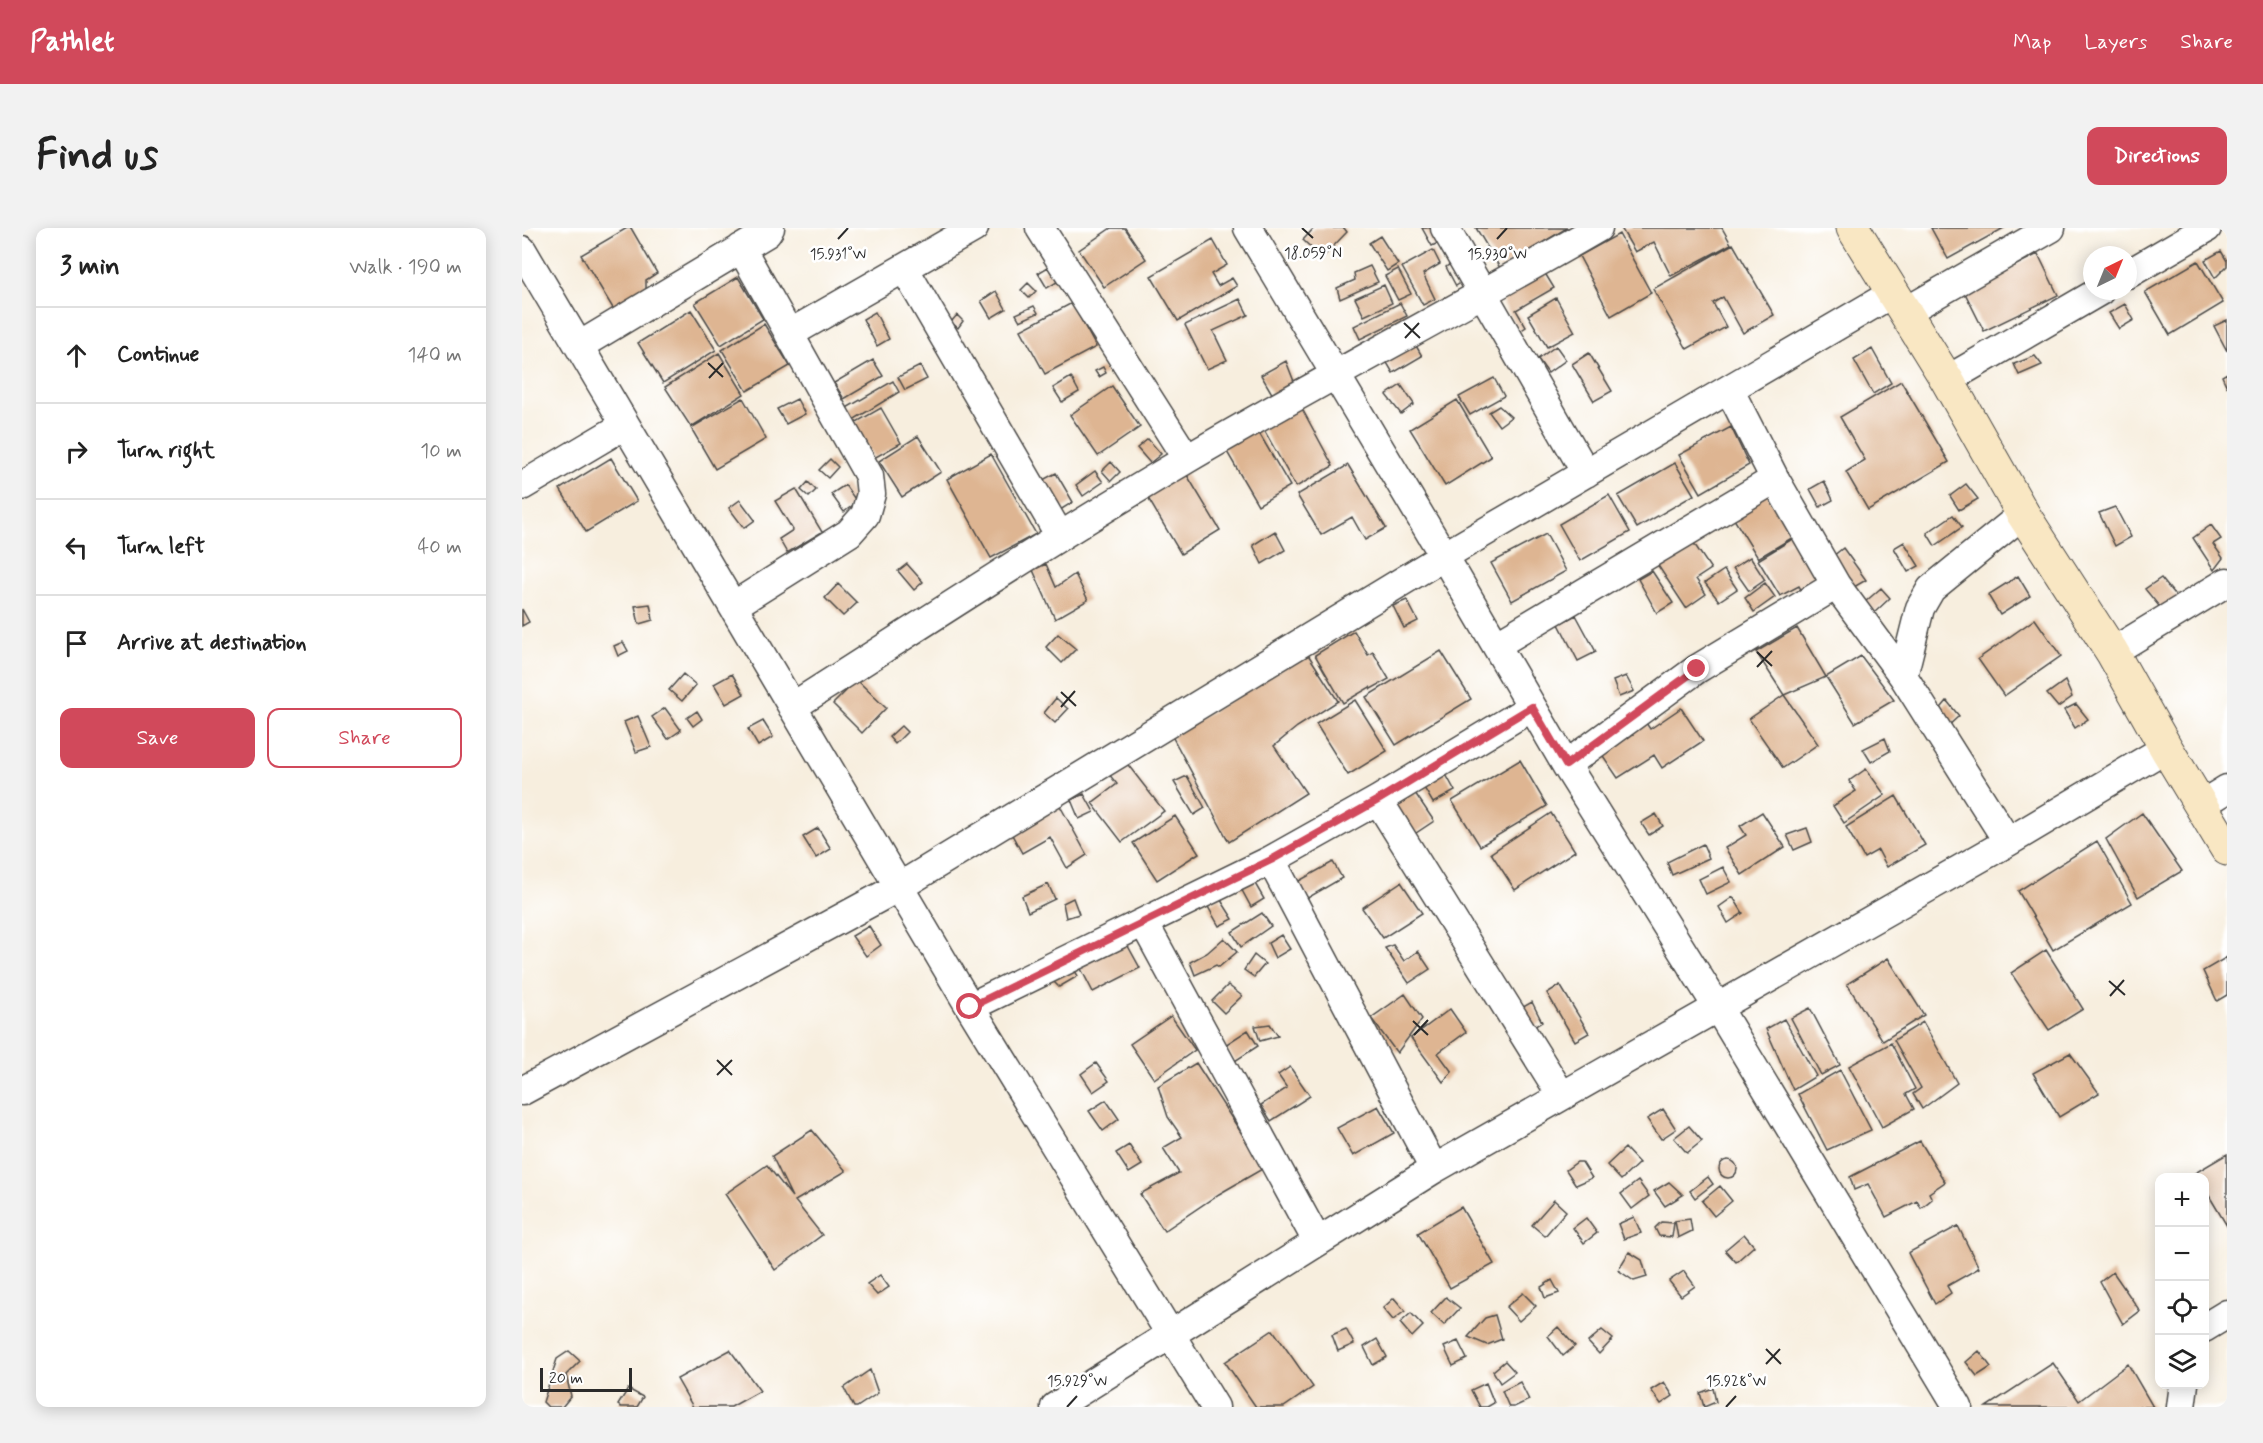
<!DOCTYPE html>
<meta charset="utf-8">
<style>
:root{--surface:#fff;--page:#f2f2f2;--text:#222;--muted:#767676;--line:#e0e0e0;--accent:#d1495b}
body{margin:0;font-family:Mynerve,sans-serif;background:var(--page);color:var(--text)}
.controls{position:absolute;right:18px;bottom:18px;display:grid;overflow:hidden;border-radius:12px;box-shadow:0 3px 15px #0003}
.controls button{width:54px;height:54px;display:grid;place-items:center;padding:0;border:0;border-bottom:2px solid var(--line);background:var(--surface);color:var(--text);font:30px sans-serif}
.compass{position:absolute;left:1561px;top:18px;width:54px;height:54px;border-radius:50%;background:var(--surface);box-shadow:0 3px 15px #0003;rotate:43deg}
.scale{position:absolute;left:18px;bottom:15px;width:92px;box-sizing:border-box;padding-left:6px;border:3px solid #2b2b2b;border-top:0;font-size:16px;line-height:21px;white-space:nowrap;color:#2b2b2b;-webkit-text-stroke:4px #fff;paint-order:stroke}
.stop{position:absolute;width:18px;height:18px;margin:-14px;border:4px solid #d1495b;border-radius:50%;background:#fff}
.stop.end{background:#d1495b;border-color:#fff;box-shadow:0 2px 6px #0008}
.list{margin:0;padding:0;list-style:none}
h2{display:flex;justify-content:space-between;align-items:center;height:78px;margin:0;padding:0 24px;font-size:26px}
h2 small{font-size:20px;font-weight:400;color:var(--muted)}
.list li{display:grid;grid-template-columns:39px 1fr auto;gap:18px;align-items:center;box-sizing:border-box;height:96px;padding:0 24px;border-top:2px solid var(--line)}
.list b{display:block;font-size:22px;white-space:nowrap}
.list em{font-size:20px;font-style:normal;color:var(--muted)}
.actions{display:flex;gap:12px;padding:18px 24px}
.actions a{flex:1;padding:14px 0;border:2px solid var(--accent);border-radius:12px;text-align:center;font-size:21px;color:var(--accent)}
.actions .main{background:var(--accent);color:#fff}
.icon{flex:none;width:33px;height:33px;fill:none;stroke:currentColor;stroke-width:2;stroke-linecap:round;stroke-linejoin:round}
.map{position:relative;flex:none;width:1705px;height:1179px;overflow:hidden;border-radius:12px}
header{display:flex;align-items:center;gap:36px;box-sizing:border-box;height:84px;padding:0 30px;background:var(--accent);color:#fff}
header strong{font-size:28px}
nav{display:flex;gap:33px;margin-inline-start:auto;font-size:21px}
.intro{display:flex;align-items:center;justify-content:space-between;box-sizing:border-box;height:144px;padding:0 36px}
h1{margin:0;font-size:42px}
.button{padding:15px 27px;border-radius:12px;background:var(--accent);color:#fff;font-size:21px;font-weight:700}
main{display:flex;gap:36px;padding:0 36px}
aside{flex:1;background:var(--surface);border-radius:12px;box-shadow:0 3px 15px #0003}
.map>svg:first-child{display:block}
.building{fill:#deb592}
.lines{fill:none;stroke-linecap:round;stroke-linejoin:round}
.street-casing{stroke:#4a4846;stroke-width:31}
.secondary-casing{stroke:#4a4846;stroke-width:35}
.street{stroke:#fff;stroke-width:28}
.secondary{stroke:#f9e7c3;stroke-width:33}
.route{stroke:#d1495b;stroke-width:8}
.ticks{fill:none;stroke:#2b2b2b;stroke-width:2}
.ticks-label{font-size:15px;text-anchor:middle;fill:#2b2b2b;stroke:#fff;stroke-width:5;stroke-linejoin:round;paint-order:stroke}
</style>
<header>
<strong>Pathlet</strong>
<nav><a>Map</a><a>Layers</a><a>Share</a></nav>
</header>
<div class="intro"><h1>Find us</h1><a class="button">Directions</a></div>
<main>
<aside>
<h2>3 min<small>Walk · 190 m</small></h2>
<ul class="list">
<li><svg class="icon" aria-label="ahead" viewBox="0 0 24 24"><path d="M12 20V5M6 11l6-6 6 6"/></svg><div><b>Continue</b></div><em>140 m</em></li>
<li><svg class="icon" aria-label="right" viewBox="0 0 24 24"><path d="M7 20v-9h11M14 6l5 5-5 5"/></svg><div><b>Turn right</b></div><em>10 m</em></li>
<li><svg class="icon" aria-label="left" viewBox="0 0 24 24"><path d="M17 20v-9H6M10 6l-5 5 5 5"/></svg><div><b>Turn left</b></div><em>40 m</em></li>
<li><svg class="icon" aria-label="arrive" viewBox="0 0 24 24"><path d="M6 21V4h12l-3 4 3 4H6"/></svg><div><b>Arrive at destination</b></div></li>
</ul>
<div class="actions"><a class="main">Save</a><a>Share</a></div>
</aside>
<div class="map">
<svg width="1705" height="1179" viewBox="0 0 1705 1179">
<rect width="100%" height="100%" fill="#fff"/>
<filter id="ink" filterUnits="userSpaceOnUse"><feTurbulence type="fractalNoise" baseFrequency=".0167" numOctaves="2"/><feDisplacementMap in="SourceGraphic" scale="12" xChannelSelector="R" yChannelSelector="G"/><feConvolveMatrix kernelMatrix="1 2 1 2 8 2 1 2 1" color-interpolation-filters="sRGB"/></filter>
<filter id="wash" filterUnits="userSpaceOnUse"><feTurbulence type="fractalNoise" baseFrequency=".008" numOctaves="4" result="noise"/><feDisplacementMap in="SourceGraphic" scale="24" xChannelSelector="R" yChannelSelector="G"/><feGaussianBlur stdDeviation="1.35" result="paint"/><feColorMatrix in="noise" values="0 0 0 0 0 0 0 0 0 0 0 0 0 0 0 0 0 1.4 0 .05"/><feComposite in="paint" operator="in"/></filter>
<g filter="url(#wash)">
<rect width="100%" height="100%" fill="#f7eede"/>
<g id="blocks">
<path class="building" d="M105 0H109L135 45 124 52V64L92 82 59 27Z
M589 0H603L624 31 582 59 557 22Z
M792 0H822L825 4 800 30 781 12Z
M900 0H916L947 49 934 58 924 39 928 36 916 15 910 18Z
M954 0H1045L978 40Z
M1099 0H1200L1209 16 1149 48 1132 14 1113 24Z
M1409 0H1482L1426 31Z
M1097 6 1129 65 1089 88 1057 28Z
M858 8 876 36 865 43 847 15Z
M691 12 705 37 689 46 696 58 710 50 715 58 656 93 629 48Z
M1211 16 1252 87 1221 105 1201 69 1191 75 1204 99 1165 121 1131 61Z
M911 22 918 36 901 46 913 71 901 77 880 39Z
M1699 23 1705 33V38L1693 50 1683 32Z
M1516 26 1536 67 1462 103 1442 63Z
M1676 33 1701 75 1648 107 1623 64Z
M848 38 856 54 818 71 815 60 833 52 832 45Z
M526 39 535 54 525 60 516 45Z
M876 41 889 66 876 72 863 48Z
M1021 42 1032 60 994 82 1004 99 998 103 977 68Z
M216 49 241 91 199 117 173 75Z
M506 55 514 63 507 70 499 62Z
M862 57 870 75 842 88 833 70Z
M474 63 484 81 469 90 459 73Z
M1034 70 1053 104 1025 119 1006 87Z
M718 71 726 87 691 103 705 132 685 141 663 97Z
M550 75 574 119 523 146 499 102Z
M878 75 885 88 838 111 832 98Z
M1603 76 1612 92 1597 101 1587 85Z
M512 78 516 85 498 93 494 86Z
M169 82 194 122 141 155 116 115Z
M353 84 367 111 355 118 341 91Z
M435 87 441 93 436 100 429 94Z
M1705 92V123L1692 98Z
M242 96 268 138 225 163 200 122Z
M893 116 900 128 871 145 864 133Z
M1034 118 1044 132 1026 145 1016 131Z
M1350 121 1369 155 1351 166 1332 132Z
M197 125 222 166 169 199 143 159Z
M1067 125 1090 163 1072 173 1050 136Z
M1513 128 1520 137 1497 147 1492 136Z
M351 132 361 148 322 171 312 155Z
M764 133 773 156 752 169 739 147Z
M398 138 405 151 383 162 376 149Z
M581 139 584 145 577 149 573 143Z
M1705 145V159L1700 148Z
M549 149 557 164 540 174 531 160Z
M972 150 982 168 948 187 937 169Z
M371 153 377 164 328 194 321 182Z
M1379 153 1427 234 1346 282 1324 244 1343 232 1318 189Z
M879 157 892 176 879 186 864 167Z
M590 158 618 199 576 228 548 187Z
M221 170 244 211 193 241 169 200Z
M275 171 283 186 264 196 255 181Z
M935 172 969 229 923 258 888 201Z
M778 177 811 238 774 259 741 200Z
M977 178 989 189 977 198 967 184Z
M359 180 379 215 352 230 331 196Z
M733 198 768 258 736 277 701 217Z
M1209 199 1227 237 1179 265 1157 227Z
M396 208 419 244 380 269 357 233Z
M626 211 639 226 628 235 615 220Z
M469 226 514 306 469 330 425 251Z
M89 230 115 273 64 304 38 261Z
M308 231 316 239 306 250 297 242Z
M589 234 598 244 589 253 580 243Z
M1153 235 1172 267 1115 300 1096 268Z
M826 237 864 300 843 312 830 289 799 307 775 267Z
M662 242 698 302 659 326 623 265Z
M573 243 581 254 561 268 554 257Z
M534 245 551 274 535 284 517 254Z
M1302 253 1311 272 1298 279 1288 261Z
M286 254 294 262 287 269 279 262Z
M1444 256 1456 271 1437 282 1428 268Z
M323 257 335 274 322 284 309 266Z
M274 261 300 304 265 325 257 311 271 302 253 273Z
M1244 264 1273 308 1236 330 1207 283Z
M1087 267 1108 304 1058 333 1037 296Z
M218 272 233 292 222 300 207 280Z
M1593 279 1609 309 1593 318 1577 285Z
M1431 287 1440 299 1413 318 1405 305Z
M1689 297 1699 311 1691 316 1701 330 1692 342 1671 310Z
M753 303 763 322 740 336 731 317Z
M1024 306 1044 343 990 373 969 335Z
M1167 308 1189 341 1174 351 1184 366 1164 380 1131 330Z
M1272 310 1300 354 1281 365 1277 358 1258 368 1236 332Z
M1382 314 1397 338 1386 344 1372 320Z
M1321 320 1344 352 1332 359 1310 329Z
M1228 329 1243 352 1227 363 1211 340Z
M385 336 401 354 392 362 376 343Z
M524 336 534 359 553 346 566 372 533 391 511 342Z
M1202 342 1215 361 1197 373 1183 355Z
M1130 343 1151 375 1135 385 1116 351Z
M1496 348 1508 368 1478 387 1466 367Z
M1639 350 1656 371 1641 383 1623 361Z
M1243 355 1253 369 1232 384 1223 370Z
M316 356 335 375 321 388 303 370Z
M1359 360 1368 370 1352 385 1343 374Z
M885 372 896 393 882 400 871 378Z
M128 376 131 392 117 396 113 378Z
M0 381 7 394 0 398Z
M1054 387 1074 424 1056 433 1037 396Z
M1513 391 1539 428 1482 468 1456 431Z
M1275 400 1304 449 1262 467 1234 424Z
M832 403 846 427 851 424 867 451 849 461 848 459 821 475 793 427Z
M536 406 554 421 540 435 524 419Z
M101 414 106 423 96 428 92 418Z
M919 423 949 471 874 517 844 469Z
M785 425 816 473 775 499 752 518 784 565 707 614 650 508Z
M1339 428 1372 472 1333 495 1304 449Z
M161 446 174 457 160 473 147 462Z
M210 446 222 466 204 476 192 456Z
M1104 448 1112 463 1097 469 1091 453Z
M335 452 364 480 340 505 311 476Z
M1543 453 1550 469 1536 479 1525 466Z
M1262 467 1296 516 1261 540 1227 491Z
M534 470 546 481 533 495 522 485Z
M833 472 865 523 826 547 794 496Z
M1425 473 1437 488 1425 499 1415 485Z
M1554 476 1566 491 1553 500 1542 482Z
M143 480 159 502 146 511 130 489Z
M1159 480 1181 513 1140 540 1132 527 1096 550 1075 519 1120 489 1128 501Z
M175 483 180 491 171 498 165 490Z
M116 488 129 519 114 524 102 494Z
M241 493 251 509 236 518 226 501Z
M379 498 385 504 373 516 367 509Z
M1363 510 1368 523 1349 534 1341 521Z
M998 532 1025 578 958 618 930 573Z
M603 533 642 583 600 614 570 575 595 556 586 545Z
M921 541 933 563 911 575 898 553Z
M1344 541 1363 567 1322 595 1311 578 1334 563 1327 553Z
M665 548 683 580 672 587 652 554Z
M889 559 912 593 888 609 865 576Z
M562 566 572 584 557 591 549 572Z
M1374 568 1403 617 1365 639 1356 622 1342 630 1324 599Z
M537 576 565 627 545 640 528 609 500 625 488 603Z
M1240 584 1263 619 1220 647 1203 620 1224 607 1218 598Z
M1029 585 1053 623 993 662 969 625Z
M1620 585 1660 643 1616 669 1584 611Z
M1134 586 1141 598 1127 607 1119 595Z
M653 588 677 625 635 652 611 615Z
M296 600 309 621 294 630 281 609Z
M1285 600 1290 614 1272 622 1265 607Z
M1575 613 1610 675 1531 722 1496 663Z
M1181 616 1187 630 1150 647 1145 634Z
M811 634 820 650 784 671 775 654Z
M721 635 742 671 729 679 709 642Z
M1201 639 1209 654 1184 666 1177 651Z
M879 654 900 685 861 710 840 680Z
M526 656 533 671 506 684 500 668Z
M697 669 711 691 697 698 685 677Z
M1211 669 1221 685 1206 695 1197 679Z
M551 670 557 686 544 690 541 675Z
M740 685 749 698 719 719 710 704Z
M347 698 359 717 344 728 330 708Z
M759 707 768 721 753 730 746 715Z
M601 709 618 740 571 764 555 733Z
M702 710 715 724 697 739 694 737 673 747 668 734 685 725Z
M871 717 882 733 896 723 908 741 887 755 863 720Z
M1524 722 1561 781 1527 802 1489 745Z
M732 727 743 736 732 749 722 742Z
M1705 729V767L1695 773 1681 743Z
M1366 730 1402 787 1361 813 1325 756Z
M549 736 556 748 537 759 527 749Z
M706 757 720 768 702 785 690 773Z
M1038 757 1067 805 1053 813 1025 765Z
M883 766 900 791 875 825 849 790Z
M1010 774 1020 794 1007 802 996 782Z
M1288 780 1318 837 1299 847 1269 790Z
M928 781 944 804 916 825 930 844 921 854 889 810Z
M649 788 673 822 632 851 608 816Z
M1262 791 1294 848 1271 862 1244 801Z
M1401 794 1435 855 1400 881 1391 866 1399 860 1372 812Z
M748 796 756 808 738 813 733 798Z
M726 802 736 818 713 833 703 817Z
M1369 815 1393 861 1384 866 1392 881 1360 899 1327 838Z
M1548 825 1577 865 1537 889 1511 845Z
M574 835 587 853 571 864 559 846Z
M674 835 742 940 697 966 642 1003 618 966 657 945 641 920 660 909 646 889 636 858Z
M768 839 788 868 749 893 739 877 765 860 756 847Z
M1318 842 1349 902 1305 922 1276 866Z
M584 872 597 891 581 903 567 883Z
M856 878 872 905 831 928 815 900Z
M1141 881 1154 901 1139 911 1125 891Z
M1167 898 1180 913 1165 925 1152 910Z
M290 902 324 943 273 973 300 1007 253 1042 203 966 245 937 270 969 250 928Z
M1398 913 1423 954 1407 965 1410 971 1399 980 1395 973 1364 989 1346 956 1332 962 1328 949Z
M607 917 620 937 607 945 594 925Z
M1103 920 1117 935 1099 952 1085 937Z
M1705 926V998L1683 961V950H1676L1673 945Z
M1197 941a9 9 0 1 1 18 0a9 9 0 1 1-18 0Z
M1055 934H1060L1070 950 1054 957 1044 942Z
M1186 949 1191 956 1173 970 1168 963Z
M1116 953 1127 968 1110 981 1099 966Z
M1147 954 1161 967 1143 978 1132 963Z
M1198 958 1210 973 1192 988 1180 973Z
M1032 972 1044 983 1023 1008 1010 997Z
M939 979 972 1036 928 1060 896 1005Z
M1112 989 1119 1005 1102 1011 1096 996Z
M1064 990 1075 1005 1062 1015 1051 1000Z
M1168 991 1170 1003 1156 1010 1153 993Z
M1139 994 1152 995 1150 1009 1137 1008 1133 1000Z
M1436 998 1457 1040 1425 1058 1429 1065 1413 1076 1386 1025Z
M1222 1006 1232 1018 1214 1034 1203 1022Z
M1107 1024 1120 1032 1125 1049 1112 1053 1096 1042Z
M1162 1043 1173 1058 1159 1068 1147 1053Z
M1591 1044 1618 1083 1601 1096 1578 1054Z
M358 1047 367 1059 355 1067 345 1056Z
M1030 1052 1037 1065 1023 1070 1019 1059Z
M1001 1065 1014 1078 997 1093 984 1079Z
M924 1069 938 1080 922 1097 909 1085Z
M872 1070 883 1083 871 1092 861 1080Z
M889 1085 901 1098 890 1109 878 1095Z
M973 1087 980 1111 965 1117 946 1109 963 1090Z
M1036 1099 1053 1118 1041 1128 1026 1108Z
M824 1101 832 1116 816 1123 810 1107Z
M751 1102 791 1159 762 1179H734L703 1134Z
M1080 1102 1091 1111 1077 1126 1066 1114Z
M855 1111 865 1129 851 1137 842 1119Z
M936 1113 945 1131 931 1138 922 1119Z
M208 1122 238 1163 209 1179H171L155 1151Z
M47 1123 58 1133 44 1147 49 1168 40 1179H26L21 1174 35 1131Z
M1457 1123 1469 1139 1455 1148 1444 1134Z
M983 1133 993 1144 978 1155 971 1143Z
M1531 1135 1557 1173 1606 1136 1631 1179H1464Z
M348 1142 356 1165 335 1179H332L322 1160Z
M998 1154 1007 1172 992 1179H987L980 1163Z
M1142 1154 1151 1168 1139 1176 1129 1162Z
M964 1155 972 1175 965 1179H958L949 1162Z
M1191 1160 1194 1174 1182 1179 1178 1165Z
M106 1161 121 1169 115 1179H99L96 1177Z"/>
</g>
</g>
<g filter="url(#ink)">
<use href="#blocks" fill-opacity="0" stroke="#4a4846" stroke-width="1.5"/>
<g class="lines">
<defs>
<path id="street" d="M518 0 665 231
M726 0 922 328 1044 537 1196 780 1436 1179
M923 0 1064 245
M0 22 448 779 693 1179
M382 40 538 308
M1606 46 1685 0
M1383 84 1529 0
M267 106 452 0
M57 118 245 5 248 0
M1425 152 1578 63
M1207 161 1253 251 1314 357 1381 448 1486 614
M0 258 103 197
M211 378 327 305 343 287 349 266 347 248 219 20
M974 417 1253 251
M1590 424 1705 354
M1381 448 1398 380 1409 361 1501 286
M270 479C401 396 531 310 665 231 801 151 940 79 1076 0
M1044 537 1175 441 1314 357
M856 572 1040 868
M1679 577 1705 561
M749 632 912 941
M622 695 795 1013
M448 779 749 632 856 572 1010 479
M0 863 377 659 922 328 1371 65
M1682 1100 1705 1086
M533 1179 912 941 1486 614 1644 520
M1659 1179 1662 1156"/>
<path id="secondary" d="M1331 0 1425 152 1501 286 1590 424 1644 520 1705 621"/>
</defs>
<use href="#street" class="street-casing"/>
<use href="#secondary" class="secondary-casing"/>
<use href="#street" class="street"/>
<use href="#secondary" class="secondary"/>
</g>
</g>
<g class="lines" filter="url(#ink)">
<path class="route" d="M448 779 749 632 856 572 1010 479 1044 537 1175 441"/>
</g>
<path class="ticks" d="M780 0 791 10M316 11 326 0M975 11 985 0M882 95 898 110M883 110 897 95M186 135 201 149M187 150 201 135M1235 424 1250 438M1235 439 1250 423M539 464 554 478M539 479 553 463M1587 753 1603 767M1588 768 1602 752M891 793 906 807M892 807 906 792M195 832 210 847M195 847 210 832M1244 1121 1259 1136M1244 1136 1258 1121M545 1179 555 1168M1204 1179 1214 1168"/>
<g class="ticks-label">
<text x="791" y="30">18.059°N</text>
<text x="316" y="31">15.931°W</text>
<text x="975" y="31">15.930°W</text>
<text x="555" y="1158">15.929°W</text>
<text x="1214" y="1158">15.928°W</text>
</g>
</svg>
<div class="controls">
<button>+</button>
<button>−</button>
<button><svg class="icon" aria-label="locate" viewBox="0 0 24 24"><circle cx="12" cy="12" r="6"/><path d="M12 2v4M12 18v4M2 12h4M18 12h4"/></svg></button>
<button><svg class="icon" aria-label="layers" viewBox="0 0 24 24"><path d="M12 4l9 5-9 5-9-5zM3 14l9 5 9-5"/></svg></button>
</div>
<svg class="compass" viewBox="-18 -18 36 36"><path d="M0-13l5 13h-10z" fill="#e53935"/><path d="M0 13l5-13h-10z" fill="#767676"/></svg>
<div class="scale">20 m</div>
<div class="stop" style="left:448px;top:779px"></div>
<div class="stop end" style="left:1175px;top:441px"></div>
</div>
</main>
